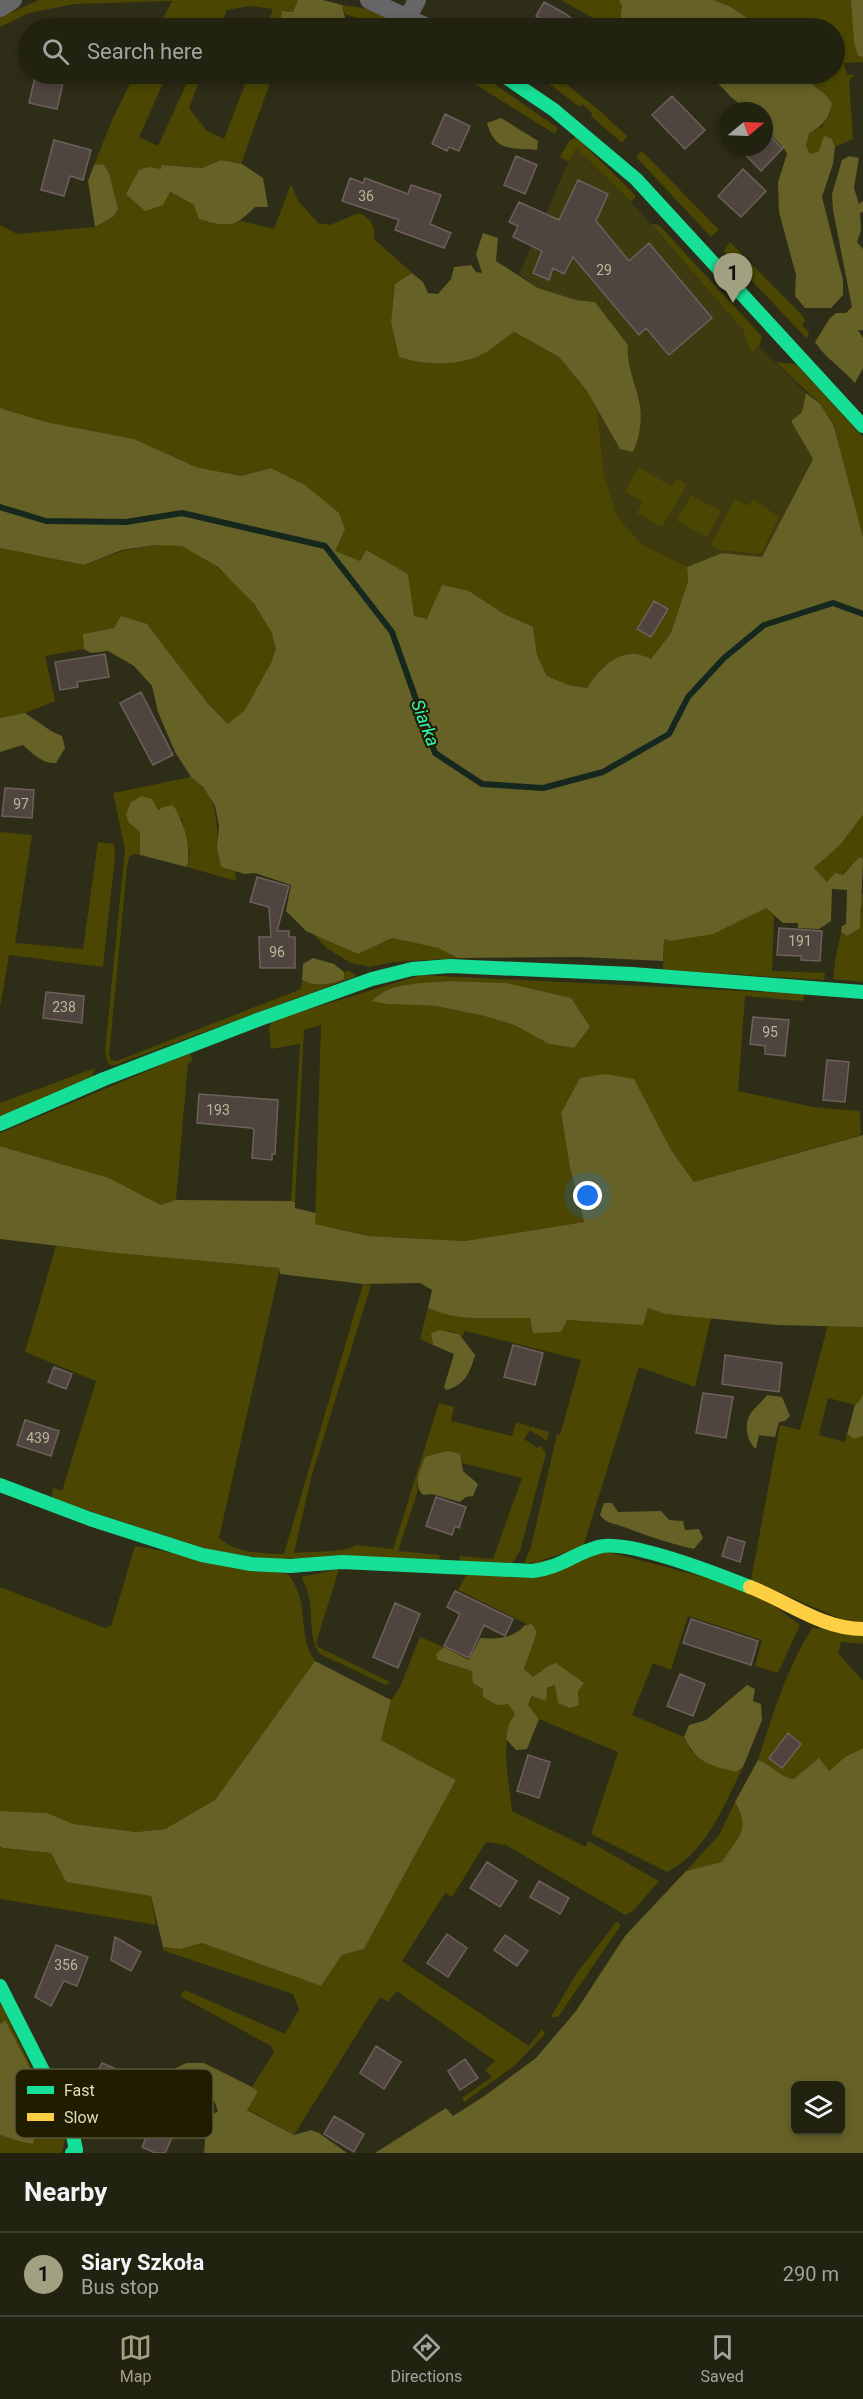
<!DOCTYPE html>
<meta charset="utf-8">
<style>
:root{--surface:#221;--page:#2e2f1f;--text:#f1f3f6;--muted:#a2a49f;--line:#3f3f31;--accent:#a1a080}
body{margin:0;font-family:Roboto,sans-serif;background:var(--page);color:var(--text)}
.controls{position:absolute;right:18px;bottom:18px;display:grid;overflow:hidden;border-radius:9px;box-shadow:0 3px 9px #0003}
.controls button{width:54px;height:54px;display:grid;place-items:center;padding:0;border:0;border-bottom:2px solid var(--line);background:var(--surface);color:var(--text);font:30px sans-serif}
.compass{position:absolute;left:719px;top:102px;width:54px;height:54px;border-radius:50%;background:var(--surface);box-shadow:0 3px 9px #0003;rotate:71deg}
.you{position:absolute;left:588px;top:1196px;width:21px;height:21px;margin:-15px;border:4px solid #fff;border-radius:50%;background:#1a73e8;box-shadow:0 0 0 9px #1a73e833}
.badge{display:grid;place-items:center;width:39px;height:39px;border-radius:50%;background:var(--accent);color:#111;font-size:20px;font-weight:700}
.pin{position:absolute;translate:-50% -50px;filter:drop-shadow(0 2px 3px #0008)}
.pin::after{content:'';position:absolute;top:32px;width:21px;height:18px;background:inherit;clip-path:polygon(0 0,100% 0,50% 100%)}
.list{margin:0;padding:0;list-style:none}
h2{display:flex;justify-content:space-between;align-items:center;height:78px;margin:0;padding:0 24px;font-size:26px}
h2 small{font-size:20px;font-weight:400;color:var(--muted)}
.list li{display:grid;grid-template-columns:39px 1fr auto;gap:18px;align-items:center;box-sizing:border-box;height:84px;padding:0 24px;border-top:2px solid var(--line)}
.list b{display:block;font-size:22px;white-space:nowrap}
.list p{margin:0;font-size:20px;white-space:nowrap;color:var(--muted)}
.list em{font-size:20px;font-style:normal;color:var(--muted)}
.icon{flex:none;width:33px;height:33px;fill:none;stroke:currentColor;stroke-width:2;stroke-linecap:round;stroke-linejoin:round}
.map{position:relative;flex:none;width:863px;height:2153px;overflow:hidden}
.search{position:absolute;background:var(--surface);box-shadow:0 3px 9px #0003;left:18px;right:18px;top:18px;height:66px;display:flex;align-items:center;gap:15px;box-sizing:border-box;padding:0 21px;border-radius:33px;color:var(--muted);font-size:22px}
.sheet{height:162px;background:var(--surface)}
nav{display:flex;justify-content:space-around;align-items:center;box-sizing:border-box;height:84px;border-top:2px solid var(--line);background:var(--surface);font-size:16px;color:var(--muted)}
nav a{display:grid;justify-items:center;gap:3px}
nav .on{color:var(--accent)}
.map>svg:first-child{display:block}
.built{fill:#3e3b10}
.green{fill:#4b4703;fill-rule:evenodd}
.forest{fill:#656127;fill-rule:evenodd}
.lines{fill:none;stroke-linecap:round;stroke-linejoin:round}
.stream{stroke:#16281e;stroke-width:6}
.building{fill:#50443f;stroke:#6d605d;stroke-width:1.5}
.street{stroke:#666567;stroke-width:18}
.fast{stroke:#16e098;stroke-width:14}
.slow{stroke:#ffcf43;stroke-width:14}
.labels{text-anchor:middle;stroke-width:4.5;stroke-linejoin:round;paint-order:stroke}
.number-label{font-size:14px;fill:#bbb89a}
.water-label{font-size:18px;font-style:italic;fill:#2ef7b9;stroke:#1f1c00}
.key{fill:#1f1c00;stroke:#595638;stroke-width:1.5}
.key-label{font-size:16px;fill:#dfdeb9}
</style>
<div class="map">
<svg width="863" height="2153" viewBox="0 0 863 2153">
<rect width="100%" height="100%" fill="#2e2d17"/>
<path class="built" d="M575 147 641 213 743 330 751 351 759 346 806 393 802 412 791 421 813 459 762 557 722 553 687 567 641 544 617 516 604 475 597 408 620 449 640 403 627 357 628 345 595 302 576 300 538 288 519 274Z"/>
<path class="green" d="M39 0H298L293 12 282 11 278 28H266L273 9 250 6 227 10 219 28H158L172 1 75 4 29 13 0 27V17Z
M561 0H619L622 6 619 28H611Z
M714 0H851L858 56 863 57V62L844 63 847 75H854L849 80 853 139 835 147 832 139 819 151 810 154 806 145 808 133 822 127 831 112 824 93 814 86 811 74H834V28H762L731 7Z
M342 5 363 8 389 18 387 28 345 14Z
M135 74H167L139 137 158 146 191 74H202L189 108 206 130 224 139 249 74H273L241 164 221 160 202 168 163 165 162 169 169 192 194 205 223 226 241 221 274 229 291 184 298 201 318 223 330 225 359 213C372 220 375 225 374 239L412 273 395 285 391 322 480 356 513 332 559 357 587 391 597 408 604 475 617 516 641 544 687 567 688 581 671 633 651 659C646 657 638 653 632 654 613 654 596 673 587 688L569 685 547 676 537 655 533 627 504 614 469 591 427 620 413 616 366 550 360 561 334 551 345 529 305 485 271 468 241 476 196 467 134 439 46 422 0 408V225L17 234 95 227 113 217 118 209 109 173 103 164 94 165 113 118Z
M459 74H480L558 128 555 134Z
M536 74H553L599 110 627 136 622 143 591 116 592 113 582 104 580 107Z
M576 137 636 196 631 202 576 148 569 162 560 157 569 141Z
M642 151 719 230 711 237 636 157Z
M651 224 659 225 758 332 762 337 759 346 751 352 743 330Z
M730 242 800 313 805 320 802 326 809 332 807 339 724 251Z
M776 362 796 364 863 437V537L834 425 820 404Z
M639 467 672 487 677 479 687 485 662 527 637 513 643 502 625 491Z
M691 495 721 511 707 537 677 521Z
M735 499 748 506 753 499 779 517 761 554 720 550 711 544Z
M155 545C163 545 174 544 182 546 212 555 275 616 276 648 277 660 254 700 246 710 241 715 234 720 228 724L209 705 147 624 84 634V649L45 656 55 701 25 713 0 718V548L84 565 122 551Z
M191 777C226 803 213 831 221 867L235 871 236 881 187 867 190 854 182 819 163 807 129 823 140 832V855L134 854 129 857 127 867 109 1055 111 1060 117 1061 301 989 302 980C314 987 332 985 344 979V972L348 970 357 976 112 1066 108 1063 105 1052 125 849 113 793Z
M863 815V859L859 857 842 875 827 883 814 868 840 845Z
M0 832 32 835 15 943 83 949 98 842 114 844 115 856 103 967 9 955 0 1008Z
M863 894V982L833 979 836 956 841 932 847 936 862 912 860 895Z
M766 908 774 916 772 971 825 973 824 980 663 970 664 939Z
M312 933 358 954 392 938 438 948 458 958 394 962 370 967 351 963 328 949Z
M421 975 804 994 803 1001 745 996 738 1091 813 1107 858 1111 860 1112 861 1135 694 1182 671 1150 561 1113 570 1168 584 1222 465 1241 368 1236 315 1224 321 1025 304 1030 295 1202 291 1201 300 1044 271 1049 269 1029 271 1021ZM449 981 506 983 590 1027 574 1048 549 1044 514 1025 484 1016 436 1006 387 1004 372 1000 401 986Z
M190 1053 193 1061 188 1063 176 1200 161 1205 109 1178 0 1146V1133Z
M95 1068 91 1080 0 1119V1103Z
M56 1246 280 1268 219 1538C237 1554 261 1553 284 1554L363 1284 371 1285 311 1478 294 1553 332 1551 348 1549 356 1545 393 1549 439 1403 454 1407 451 1421 512 1436 516 1422 549 1432 547 1441 530 1430 524 1439 538 1448 540 1445 546 1453 520 1551 511 1565H507L461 1563 459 1556 493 1559 522 1478 462 1463 460 1454 448 1451 425 1458 417 1483 418 1490 398 1551 441 1555 438 1561 350 1557 270 1559 210 1550 52 1499 53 1488 62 1491 96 1381 25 1352Z
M428 1308C460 1323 496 1317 530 1318L533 1333 567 1320 602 1322 648 1308 665 1314 711 1318 695 1387 639 1367 583 1547 523 1566 531 1547 557 1434 560 1435 581 1360 465 1331 462 1337C456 1330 441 1330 431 1333L433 1345 420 1339Z
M828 1325 863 1327V1394L859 1402 855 1405 828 1398 819 1435 845 1442 847 1434 854 1439 863 1436V1623H850L751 1580 780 1425 800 1430Z
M135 1546 288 1574C311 1602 296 1634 315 1661L215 1800 165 1829 136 1832 74 1824 47 1813 0 1811V1587L105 1628 111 1626Z
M601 1550 753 1590 800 1625 778 1673 755 1666 762 1640 688 1616 671 1670 653 1663 632 1715 684 1737 691 1751 736 1772 743 1767C724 1805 707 1852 667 1872L591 1834 618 1752 539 1719 528 1705 533 1696 555 1685 579 1705 578 1691 541 1670 533 1678 524 1669 537 1632 532 1624 529 1625 458 1590 467 1574Z
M339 1569 316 1643 318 1647 390 1682 386 1685 320 1654C305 1634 318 1603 301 1577Z
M812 1628 863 1631V1644L841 1642 838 1653 863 1681V1748L845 1757 829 1771 819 1759 794 1779C780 1778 771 1764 758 1760 773 1715 786 1669 812 1628Z
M420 1637 444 1647 436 1654 437 1660 473 1671 483 1689 508 1704 515 1714C499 1742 509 1780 512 1811L586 1847 588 1841 659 1881 633 1911 625 1915 506 1845 486 1842 452 1897 445 1893 402 1961 529 2046 542 2029 545 2034 514 2066 464 2102 462 2098 492 2077 485 2070 495 2061 397 1991 388 2002 380 1997 294 2135 247 2109 258 2091 252 2087 274 2052 271 2046 180 1996 185 1990 285 2034 299 2009 293 1994 162 1950 163 1947 180 1949 202 1943 321 1986 342 1955 364 1949 456 1780 381 1740 391 1700 400 1687Z
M735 1802C752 1831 736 1838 722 1863L686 1871 719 1835Z
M0 1846 3 1848 51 1853 66 1882 151 1896 156 1925 0 1899Z
M617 1921 621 1925 558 2017H551L576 1974Z
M0 2001 65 2139 62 2153H0V2135L22 2142 34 2139 38 2115 4 2020 0 2024Z"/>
<path class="forest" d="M298 0H323L342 5 345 18 367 28H278L282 11 293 12Z
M619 0H714L731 7 762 28H654L651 25 647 28H619L622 6Z
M851 0H863V57L858 56 854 42Z
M709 74H811L814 86 824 93 832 103C830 118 822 127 809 133L806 145 810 154 819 151 824 136 832 139 835 147 833 164 822 197 843 280V295L831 308H805L795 296 796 275 779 212 778 182 787 154 784 148 764 128V111H749L732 98Z
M501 118 538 141 537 150C512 148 495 152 487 123Z
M849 156 859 158 854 188 859 204 863 201V212L860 213 861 231 857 242 863 249V330H858L863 338V368L855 383C842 368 826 359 815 342L830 318 836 313H846L852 307 833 210 832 194 842 160Z
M221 160 242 164 263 178 268 207H255C233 229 228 227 199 219L194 205 170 192 163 205 145 211 126 194 139 170 149 167 161 169 162 165 202 168Z
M103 164 109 173 118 209 113 217 95 227 88 181 94 165Z
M483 233 498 238 496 261 538 288 576 300 595 302 628 345C626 365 635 381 639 401 643 417 640 437 633 452L620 449 587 391 559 357 514 332C502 339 491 351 479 356 454 366 424 365 399 357L391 322 395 284 412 273 423 282 428 293 438 294 451 279 454 267 471 265 476 272 482 273 476 254Z
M806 393 820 404 834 426 863 537V815L840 845 814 868 827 882 835 873 843 875 859 857 863 859 860 928 847 936 841 932 842 926 846 924 847 890 832 889 831 921 819 929 798 928V923H783L766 908 713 934 670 941 664 939 663 961 580 957 458 958 438 948 392 938 358 954 306 931 286 911 291 885 255 873 245 874 221 867 217 847 219 826 215 806 203 787 191 777 175 752 158 712 152 686 134 666 108 651 91 653 84 649 83 634 114 628 121 616 147 624 209 705 228 724 245 710 271 663 276 649 272 633 255 605 218 567 182 546 155 545 122 550 84 565 0 548V408L46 422 134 439 196 467 241 476 271 468 305 485 339 513 345 529 335 551 360 561 366 550 408 574 414 616 427 619 442 585 469 591 504 614 533 627 537 655 547 676 569 685 587 688C596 673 613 654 632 654 638 653 646 657 651 659L671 633 688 581 687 567 722 553 762 557 813 459 791 421 802 412Z
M25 713 51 731 62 736 65 748 56 763C42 764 33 754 23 745L0 752V718Z
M141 796 152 799 158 810 163 807 173 805C184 822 192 847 187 867L140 855V832L129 823 126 814 131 802Z
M313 958 334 964 344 972V979C332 985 314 987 302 980L303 964Z
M449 981 506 983 571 998 590 1027 574 1048 549 1044 514 1025 484 1016 436 1006 387 1004 372 1001C390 981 424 984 449 981Z
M605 1074 634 1079 671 1150 694 1182 863 1135V1327L776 1325 665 1314 648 1308 643 1325 567 1320 561 1332 533 1333 530 1318C495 1317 460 1323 428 1308L432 1290 420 1283 363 1284 280 1274 279 1268 117 1253 0 1239V1146L109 1178 161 1205 176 1200 291 1201 295 1202V1208L316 1213 315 1224 368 1236 465 1241 584 1222 570 1168 561 1113 580 1078Z
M440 1330 459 1334 475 1355C470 1373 465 1385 446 1390L444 1387 454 1354 433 1345 431 1333Z
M863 1394V1436L854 1439 847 1434 855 1405 859 1402Z
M767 1395 782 1397 790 1416 785 1421 779 1422 775 1437 759 1435 756 1449C747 1442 743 1423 751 1413 755 1407 762 1402 767 1395Z
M448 1451 460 1454 463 1471 478 1484 473 1496 466 1497 460 1502 432 1494 423 1495C412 1484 421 1470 425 1457Z
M604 1503H612L618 1512 661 1511 669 1520 683 1521 685 1530 699 1529 703 1538 694 1549C668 1543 645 1535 621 1526 612 1523 606 1523 600 1515Z
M532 1624 537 1632 524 1669 533 1677 548 1666 556 1663 584 1683 578 1691 579 1705 570 1708 558 1703 555 1685 547 1688 546 1701 532 1696 528 1705 539 1719 527 1749 516 1750 506 1739 509 1724 515 1714 508 1704 497 1705 483 1697V1689L473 1683 472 1671 437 1660 436 1654 444 1647 469 1660 480 1638C497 1639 513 1639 525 1625Z
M315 1661 391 1700 381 1740 456 1780 364 1949 342 1955 321 1986 202 1943 180 1949 163 1947 151 1896 66 1882 51 1853 3 1848 0 1846V1811L47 1813 74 1824 136 1832 165 1829 215 1800Z
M747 1685 755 1689 753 1701 761 1704 762 1720 743 1767 736 1772C709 1765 697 1763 684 1737L689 1725 706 1720Z
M863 1748V2153H375L446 2108 453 2116 483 2097 536 2058 576 2011 625 1936 686 1871 722 1862C736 1838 752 1831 735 1802L758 1760C771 1764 780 1778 794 1779L819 1758 829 1771 845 1757ZM796 2086H840V2130H796Z
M5 2020 49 2105 38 2115 33 2144 22 2142 0 2135V2024Z
M186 2063H204L252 2087 258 2091 247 2110 294 2135 311 2130 319 2133 347 2153H204L207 2118 218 2111 213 2098C193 2101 179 2102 164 2086L166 2073Z"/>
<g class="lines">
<path class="stream" d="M0 507 46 521 126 522 182 513 325 546 392 632 435 753 482 784 543 788 603 772 669 734 688 697 724 658 764 625 833 603 863 614"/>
</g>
<path class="building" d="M544 2 564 13 585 28H558L536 16Z
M35 77 63 83 57 109 29 103Z
M672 96 705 130 685 149 652 115Z
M445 114 470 126 459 151 449 147 447 151 432 144Z
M764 130 781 147H784L761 171 738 147H764Z
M54 140 91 150 83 180 70 176 64 196 41 190Z
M516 156 537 165 525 194 504 185Z
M743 169 766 191 741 217 718 196Z
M350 178 363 183 365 178 408 194 411 185 441 195 430 224 451 233 444 248 395 230 399 220 342 201Z
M578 180 608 194 596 221 629 261 649 243 712 318 669 355 646 328 639 335 573 257 564 274 553 268 549 280 533 273 542 251 513 237 518 226 509 222 519 202 559 220Z
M654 601 668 609 651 637 637 629Z
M105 654 109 677 77 682 78 687 60 690 55 662Z
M141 692 173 755 153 765 120 703Z
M5 788 34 790 32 818 2 816Z
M257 877 289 886 277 931H289V937H295V968H260L259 937H271L269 907 250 902Z
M779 928 822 931 820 961 801 960V956L777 955Z
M46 992 84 996 82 1023 43 1018Z
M753 1017 789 1020 785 1056 765 1054V1046L750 1044Z
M827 1060 849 1062 845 1102 823 1100Z
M199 1094 278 1100 275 1154H272V1160L252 1158 254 1130 251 1128 197 1123Z
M513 1345 543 1353 535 1385 504 1377Z
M725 1355 782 1363 779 1392 722 1384Z
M54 1367 72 1374 66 1389 48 1382Z
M703 1393 733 1397 726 1438 696 1433Z
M25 1420 59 1431 51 1456 17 1445Z
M436 1497 466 1507 459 1528 455 1526 452 1535 426 1526Z
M728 1537 745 1542 740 1562 722 1556Z
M455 1591 513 1619 505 1636 484 1625 469 1658 444 1646 460 1614 447 1607Z
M395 1603 420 1614 398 1668 373 1657Z
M691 1619 758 1641 751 1665 683 1643Z
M680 1674 705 1684 693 1716 667 1706Z
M788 1733 801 1744 782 1768 769 1758Z
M528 1755 550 1762 539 1798 517 1791Z
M487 1862 517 1881 500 1907 470 1888Z
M539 1881 569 1898 560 1914 530 1897Z
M447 1934 467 1948 448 1977 427 1963Z
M505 1935 528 1951 517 1966 494 1950Z
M115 1937 141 1952 131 1971 111 1960Z
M56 1945 88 1957 77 1986 64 1981 51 2006 35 1997Z
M376 2046 401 2062 384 2089 360 2073Z
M465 2059 478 2078 460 2090 448 2071Z
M102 2063 121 2071 116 2080 121 2082 106 2114 81 2103Z
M162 2101 184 2111 165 2153H155L142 2147Z
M334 2116 364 2134 354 2152 324 2134Z"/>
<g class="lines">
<path class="street" d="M369 0 429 28
M0 8 13 0
M408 17 417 0"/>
<path class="fast" d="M501 74 554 110 636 179 863 426
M0 1124 104 1079 260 1019 372 979 412 969 450 966 632 974 863 992
M0 1485 90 1519 202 1555 251 1564 290 1566 342 1562 533 1571C562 1567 573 1554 598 1547 626 1538 720 1575 750 1587
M0 1986 71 2126 76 2150 72 2153"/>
<path class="slow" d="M750 1587C787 1601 822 1629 863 1629"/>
</g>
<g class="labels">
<g class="number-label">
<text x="366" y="201">36</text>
<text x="604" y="275">29</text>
<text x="21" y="809">97</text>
<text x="800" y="946">191</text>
<text x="277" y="957">96</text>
<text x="64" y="1012">238</text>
<text x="770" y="1037">95</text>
<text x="218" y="1115">193</text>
<text x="38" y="1443">439</text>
<text x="66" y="1970">356</text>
</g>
<g class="water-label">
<text transform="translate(425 723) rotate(69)" y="6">Siarka</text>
</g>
</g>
<rect x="15" y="2069" width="198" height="69" rx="9" class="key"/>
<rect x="27" y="2086" width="27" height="8" fill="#16e098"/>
<rect x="27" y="2113" width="27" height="8" fill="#ffcf43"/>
<g class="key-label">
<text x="64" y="2096">Fast</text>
<text x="64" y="2123">Slow</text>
</g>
</svg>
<div class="controls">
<button><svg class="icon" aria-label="layers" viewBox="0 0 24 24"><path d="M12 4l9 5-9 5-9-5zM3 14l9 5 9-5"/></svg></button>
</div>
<svg class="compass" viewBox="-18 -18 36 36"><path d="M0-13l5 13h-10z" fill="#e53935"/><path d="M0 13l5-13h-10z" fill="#a2a49f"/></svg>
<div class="you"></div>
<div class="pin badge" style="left:733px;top:303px">1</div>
<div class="search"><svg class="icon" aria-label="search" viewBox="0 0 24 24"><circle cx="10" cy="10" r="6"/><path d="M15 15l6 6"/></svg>Search here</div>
</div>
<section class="sheet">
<h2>Nearby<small></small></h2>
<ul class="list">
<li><span class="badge">1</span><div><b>Siary Szkoła</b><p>Bus stop</p></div><em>290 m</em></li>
</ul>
</section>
<nav>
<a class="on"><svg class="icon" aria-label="map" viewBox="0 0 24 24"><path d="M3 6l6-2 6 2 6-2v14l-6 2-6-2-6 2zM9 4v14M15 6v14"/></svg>Map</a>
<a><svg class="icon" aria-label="directions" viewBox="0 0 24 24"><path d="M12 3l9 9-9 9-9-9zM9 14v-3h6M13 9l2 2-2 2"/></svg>Directions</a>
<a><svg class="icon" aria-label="saved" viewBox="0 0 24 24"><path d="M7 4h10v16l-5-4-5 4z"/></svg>Saved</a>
</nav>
